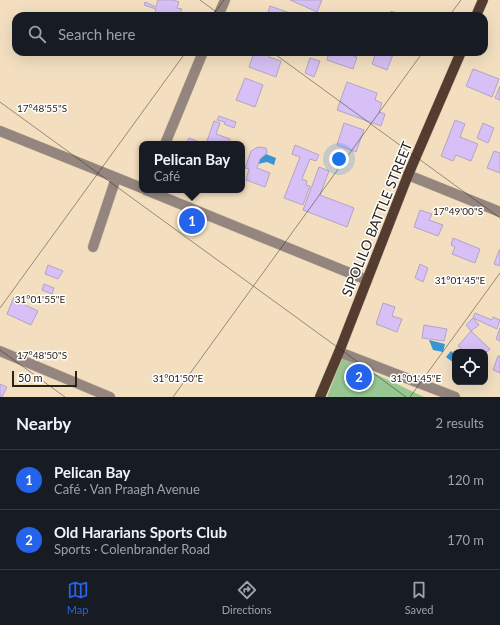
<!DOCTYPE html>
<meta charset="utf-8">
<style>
:root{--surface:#171b24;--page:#20242c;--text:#f1f3f6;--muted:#9ea1a6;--line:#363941;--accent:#2563eb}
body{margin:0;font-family:Lato,sans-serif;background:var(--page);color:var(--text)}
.controls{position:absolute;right:12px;bottom:12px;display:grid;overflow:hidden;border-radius:8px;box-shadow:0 4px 16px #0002}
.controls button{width:36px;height:36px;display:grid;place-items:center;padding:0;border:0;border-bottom:1px solid var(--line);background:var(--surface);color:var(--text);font:20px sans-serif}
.scale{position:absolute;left:12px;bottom:10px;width:65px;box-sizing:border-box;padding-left:4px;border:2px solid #292217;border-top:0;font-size:11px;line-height:14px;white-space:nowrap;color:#292217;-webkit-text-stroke:3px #fff;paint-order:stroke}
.you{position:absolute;left:339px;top:159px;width:14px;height:14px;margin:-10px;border:3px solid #fff;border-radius:50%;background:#1a73e8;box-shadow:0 0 0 6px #1a73e833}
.badge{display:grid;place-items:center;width:26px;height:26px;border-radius:50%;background:var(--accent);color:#fff;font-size:13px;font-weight:700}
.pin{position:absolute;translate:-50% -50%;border:2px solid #fff;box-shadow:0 1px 4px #0006}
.popup{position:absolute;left:139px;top:141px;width:106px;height:52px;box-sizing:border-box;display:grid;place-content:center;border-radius:8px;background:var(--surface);filter:drop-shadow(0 1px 3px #0005);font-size:13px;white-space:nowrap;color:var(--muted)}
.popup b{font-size:15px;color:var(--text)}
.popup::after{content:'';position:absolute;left:50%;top:100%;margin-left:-8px;border:8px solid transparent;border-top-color:var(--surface)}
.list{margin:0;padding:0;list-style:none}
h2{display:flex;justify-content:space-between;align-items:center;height:52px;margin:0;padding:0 16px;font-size:17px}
h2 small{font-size:13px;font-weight:400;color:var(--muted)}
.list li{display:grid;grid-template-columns:26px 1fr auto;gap:12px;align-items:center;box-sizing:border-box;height:60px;padding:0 16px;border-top:1px solid var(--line)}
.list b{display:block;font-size:15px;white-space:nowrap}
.list p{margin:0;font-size:13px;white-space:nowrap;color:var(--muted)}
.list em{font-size:13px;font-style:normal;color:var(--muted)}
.icon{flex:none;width:22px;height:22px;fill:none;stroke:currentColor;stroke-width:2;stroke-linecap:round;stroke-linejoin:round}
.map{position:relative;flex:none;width:500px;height:397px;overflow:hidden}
.search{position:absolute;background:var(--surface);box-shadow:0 4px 16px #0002;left:12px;right:12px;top:12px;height:44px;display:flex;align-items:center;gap:10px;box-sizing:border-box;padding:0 14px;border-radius:12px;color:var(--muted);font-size:15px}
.sheet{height:172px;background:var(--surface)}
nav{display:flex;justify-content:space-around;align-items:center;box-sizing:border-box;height:56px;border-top:1px solid var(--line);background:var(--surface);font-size:11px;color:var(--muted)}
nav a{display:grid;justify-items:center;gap:2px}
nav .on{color:var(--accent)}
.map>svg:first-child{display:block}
.green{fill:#98c692}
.water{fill:#3994d4}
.building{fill:#d6c0f5;stroke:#b2a5c4}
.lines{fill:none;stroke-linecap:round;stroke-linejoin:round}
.minor-casing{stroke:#cfbda2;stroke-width:11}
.major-casing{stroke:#cfbda2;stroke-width:11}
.minor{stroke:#94867e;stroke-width:10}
.major{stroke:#543d30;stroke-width:10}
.ticks{fill:none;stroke:#292217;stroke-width:1;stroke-opacity:0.45}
.labels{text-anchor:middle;stroke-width:3;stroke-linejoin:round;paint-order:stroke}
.street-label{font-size:14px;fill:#292217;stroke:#fff}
.ticks-label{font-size:10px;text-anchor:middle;fill:#292217;stroke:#fff;stroke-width:3;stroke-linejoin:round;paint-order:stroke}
</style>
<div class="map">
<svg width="500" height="397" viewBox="0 0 500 397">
<rect width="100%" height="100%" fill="#f3dfc0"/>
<path class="green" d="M342 358 424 397H327Z"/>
<path class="water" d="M266 154 276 158 274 165 267 162 258 164 260 159Z
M429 340 445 344 443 352 433 350Z
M451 351 455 354V364L446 357Z"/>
<path class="building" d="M158 0H174L179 2 177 8 182 9 179 15 175 14V16H156L154 15 156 9 144 5 145 2 156 7Z
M290 0H322L317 12Z
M270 6 290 13 289 16 281 14 280 16H267Z
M391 11 404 16H389Z
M254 52H270L269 57 281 61 276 77 249 67Z
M329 52H342L357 57 353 69 327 60Z
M376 52H394L387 70 372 64Z
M310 58 320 61 314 77 305 73Z
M473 69 499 79 492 97 466 86Z
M245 78 263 85 255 107 236 100Z
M347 82 377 93 375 100 382 103 379 112 385 114 381 126 337 110Z
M500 86V100L495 98Z
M219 116 236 122 234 128 224 124 225 122 217 120Z
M455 120 465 124 460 137 478 144 471 161 456 155 453 161 441 156Z
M214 121 220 123 216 134 230 139 229 144H206Z
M344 123 364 130 356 152 337 145Z
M483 123 494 128 488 143 477 138Z
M189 138 197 141 195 144H186Z
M295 145 319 155 316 161 310 159 302 179 307 181 306 185 310 186 303 205 284 198 300 157 292 154Z
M258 147 266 148 267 153 260 159 257 168 270 173 265 187 246 180 249 169 245 168 251 151Z
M494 151 500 153V173L487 168Z
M319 167 329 171 320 195 354 208 347 227 303 210Z
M420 210 432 214 429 220 443 225 438 236 414 227Z
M453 238 480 249 475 263 452 254 455 247 451 245Z
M499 250H500V266L494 264Z
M420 264 428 268 423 282 415 278Z
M48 265 63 271 58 279 45 274Z
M44 284 54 288 52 294 42 290Z
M14 297 23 300 21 303 38 311 31 325 7 314Z
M383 303 395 307 392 316 402 319 397 332 376 324Z
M475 313 492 320 493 317 500 320 497 329 473 318Z
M473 318 479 325 471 331 466 325Z
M424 325 447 329 444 341 422 338Z
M500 328V341L496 339Z
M471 331 490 349 485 354V352H473L471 350 469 352H465L458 346Z
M498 356H500V373L493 370Z
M0 384 7 387 2 397H0Z"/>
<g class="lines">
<defs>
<path id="minor" d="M218 16 225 0
M0 131 142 188
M165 144 203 52
M408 175 500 212
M146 190 367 280
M93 247 116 178
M0 351 110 397
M339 352 455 397"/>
<path id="major" d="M476 16 483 0
M320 397 339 352 408 175 461 52"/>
</defs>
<use href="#minor" class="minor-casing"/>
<use href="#major" class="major-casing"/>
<use href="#minor" class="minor"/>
<use href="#major" class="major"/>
</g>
<path class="ticks" d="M200 0 222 16M212 16 224 0M449 16 461 0M272 52 500 218M0 102 406 397M0 308 186 52M0 350 65 397M173 397 423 52M410 397 500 273"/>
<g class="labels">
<g class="street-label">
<text transform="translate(377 219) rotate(-68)" y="5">SIPOLILO BATTLE STREET</text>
</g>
</g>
<g class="ticks-label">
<text x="42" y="112">17°48'55"S</text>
<text x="458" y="215">17°49'00"S</text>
<text x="460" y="284">31°01'45"E</text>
<text x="40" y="303">31°01'55"E</text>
<text x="42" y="359">17°48'50"S</text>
<text x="178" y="382">31°01'50"E</text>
<text x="416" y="382">31°01'45"E</text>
</g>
</svg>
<div class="controls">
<button><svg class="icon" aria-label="locate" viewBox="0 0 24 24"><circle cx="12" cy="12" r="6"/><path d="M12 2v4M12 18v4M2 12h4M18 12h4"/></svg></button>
</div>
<div class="scale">50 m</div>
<div class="you"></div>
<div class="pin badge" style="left:192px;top:221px">1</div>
<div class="popup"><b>Pelican Bay</b>Café</div>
<div class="pin badge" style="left:359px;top:377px">2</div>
<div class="search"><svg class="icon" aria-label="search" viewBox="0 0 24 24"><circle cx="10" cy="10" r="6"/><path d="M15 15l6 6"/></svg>Search here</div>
</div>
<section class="sheet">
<h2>Nearby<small>2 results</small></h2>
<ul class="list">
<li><span class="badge">1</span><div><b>Pelican Bay</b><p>Café · Van Praagh Avenue</p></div><em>120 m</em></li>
<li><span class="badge">2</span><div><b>Old Hararians Sports Club</b><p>Sports · Colenbrander Road</p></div><em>170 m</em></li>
</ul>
</section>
<nav>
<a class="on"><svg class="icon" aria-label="map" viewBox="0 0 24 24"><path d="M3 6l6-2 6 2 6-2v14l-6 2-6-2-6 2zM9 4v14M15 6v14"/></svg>Map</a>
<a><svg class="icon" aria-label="directions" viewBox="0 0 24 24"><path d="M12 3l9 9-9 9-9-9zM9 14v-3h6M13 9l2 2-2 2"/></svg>Directions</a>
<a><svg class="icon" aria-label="saved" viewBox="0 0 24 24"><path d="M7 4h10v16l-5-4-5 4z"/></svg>Saved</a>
</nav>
